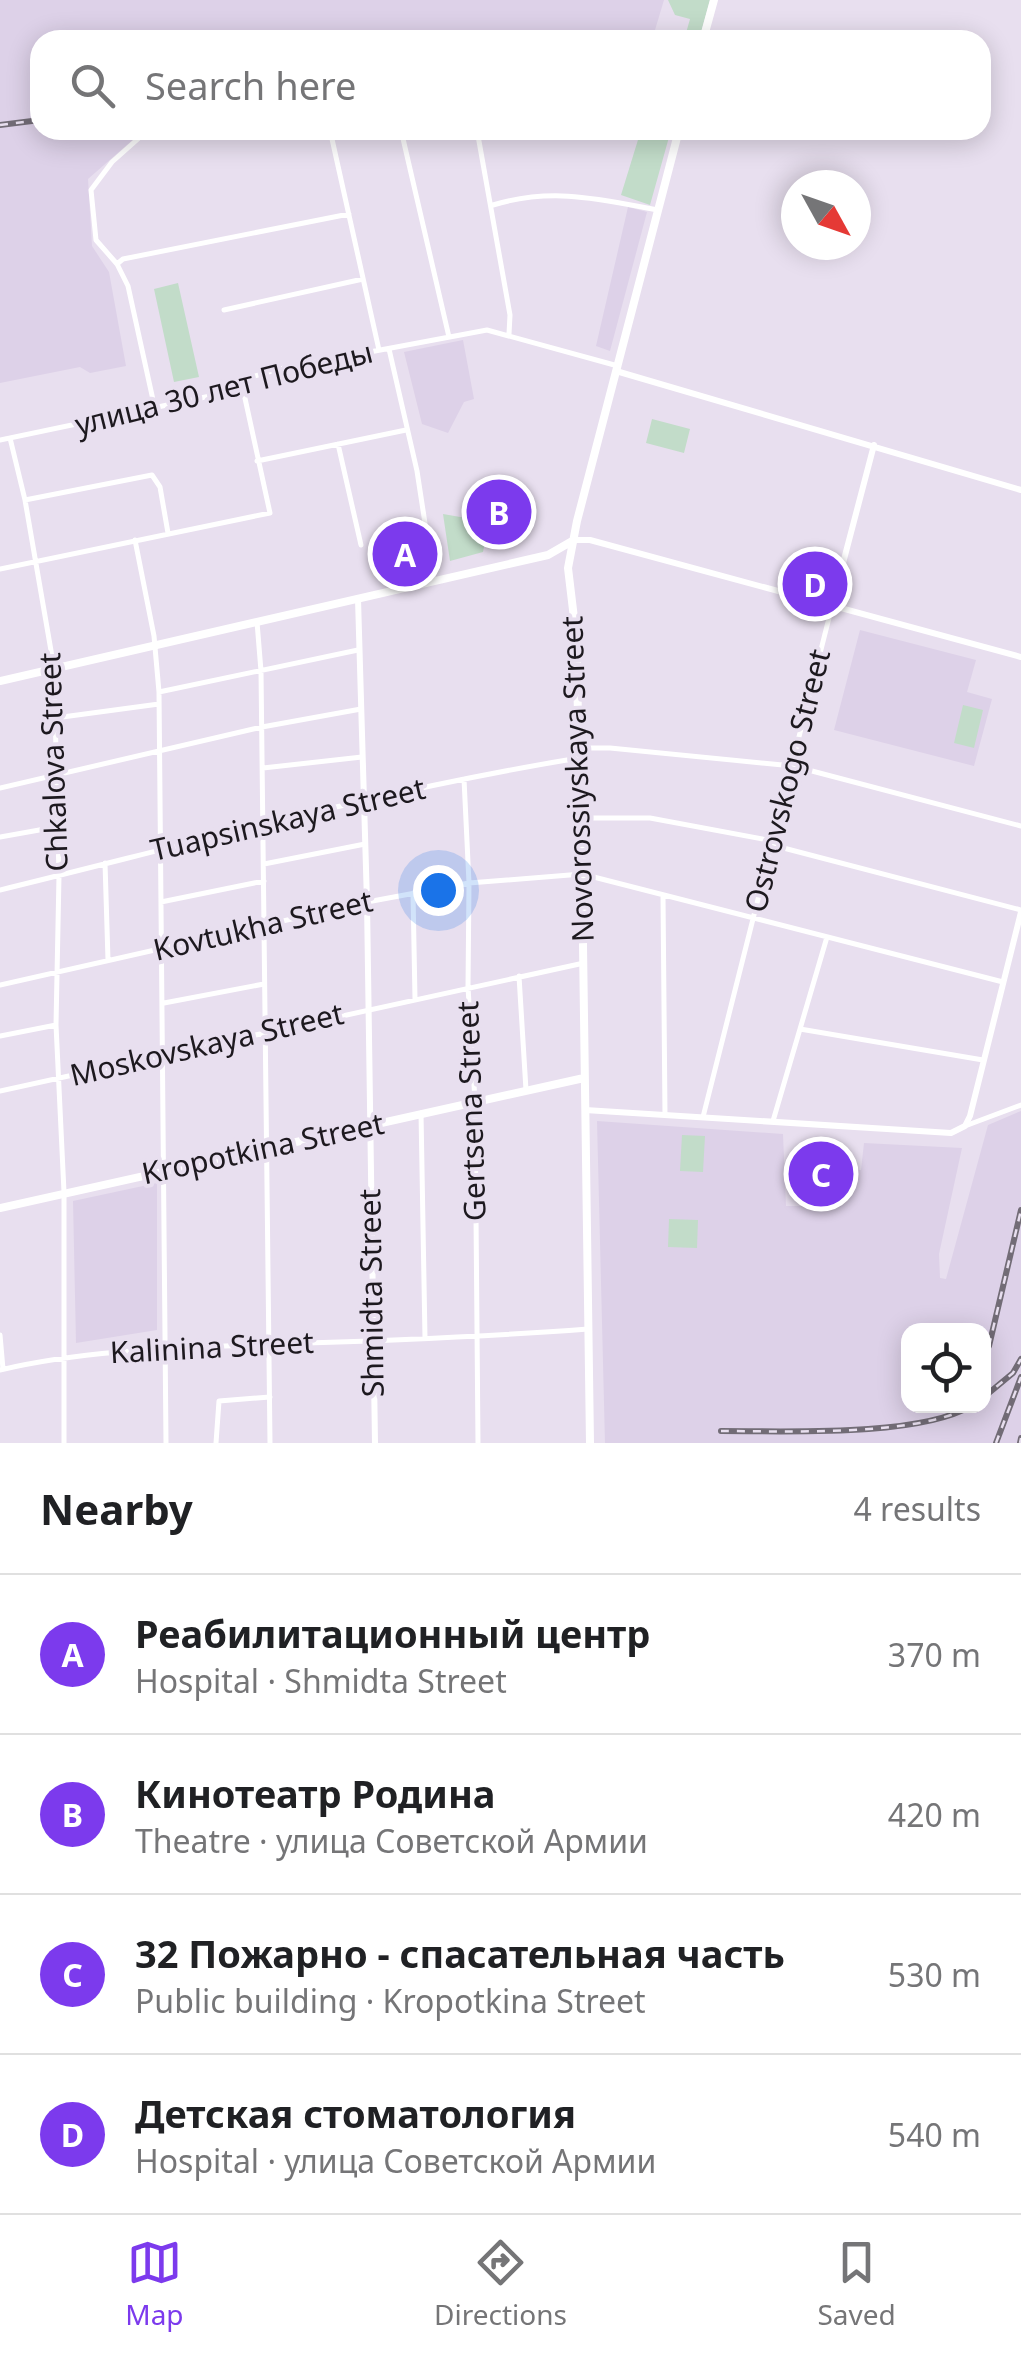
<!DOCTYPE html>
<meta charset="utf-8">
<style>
:root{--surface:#fff;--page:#f2f2f2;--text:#202124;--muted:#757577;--line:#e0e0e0;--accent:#7c3aed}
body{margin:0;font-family:"Noto Sans",sans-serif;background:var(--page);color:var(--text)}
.controls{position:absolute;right:30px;bottom:30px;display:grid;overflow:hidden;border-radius:20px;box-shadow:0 5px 25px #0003}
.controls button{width:90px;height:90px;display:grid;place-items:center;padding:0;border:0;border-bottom:2px solid var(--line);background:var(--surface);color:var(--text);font:50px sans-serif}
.compass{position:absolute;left:781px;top:170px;width:90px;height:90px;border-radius:50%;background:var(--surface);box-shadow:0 5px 25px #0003;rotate:130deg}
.you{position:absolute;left:438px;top:890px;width:35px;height:35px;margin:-25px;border:8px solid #fff;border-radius:50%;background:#1a73e8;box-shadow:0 0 0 15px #1a73e833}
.badge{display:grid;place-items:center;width:65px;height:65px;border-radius:50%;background:var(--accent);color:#fff;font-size:32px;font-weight:700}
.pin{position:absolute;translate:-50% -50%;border:5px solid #fff;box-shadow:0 2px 10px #0006}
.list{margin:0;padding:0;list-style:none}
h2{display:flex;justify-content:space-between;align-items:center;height:130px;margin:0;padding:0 40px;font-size:42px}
h2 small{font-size:32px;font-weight:400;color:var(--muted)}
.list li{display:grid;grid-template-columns:65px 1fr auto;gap:30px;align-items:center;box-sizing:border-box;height:160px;padding:0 40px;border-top:2px solid var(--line)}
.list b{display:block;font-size:38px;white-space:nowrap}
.list p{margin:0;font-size:32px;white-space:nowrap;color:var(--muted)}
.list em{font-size:32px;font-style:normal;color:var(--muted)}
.icon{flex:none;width:55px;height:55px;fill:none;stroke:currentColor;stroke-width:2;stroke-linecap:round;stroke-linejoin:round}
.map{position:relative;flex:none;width:1021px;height:1443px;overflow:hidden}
.search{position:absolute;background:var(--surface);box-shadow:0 5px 25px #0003;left:30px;right:30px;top:30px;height:110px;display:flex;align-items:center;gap:25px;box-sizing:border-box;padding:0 35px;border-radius:30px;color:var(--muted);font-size:38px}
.sheet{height:770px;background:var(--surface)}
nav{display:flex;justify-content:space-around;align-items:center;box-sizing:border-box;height:140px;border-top:2px solid var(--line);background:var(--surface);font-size:28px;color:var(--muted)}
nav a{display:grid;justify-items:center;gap:5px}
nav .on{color:var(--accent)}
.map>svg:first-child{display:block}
.built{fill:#ddd1e8;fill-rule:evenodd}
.green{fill:#c2dcc9}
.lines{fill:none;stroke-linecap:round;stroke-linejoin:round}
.street{stroke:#fff;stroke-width:5}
.secondary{stroke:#fff;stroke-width:6}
.primary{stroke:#fff;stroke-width:8}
.rail-casing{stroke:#726c76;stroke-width:6}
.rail{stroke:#e8dfef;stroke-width:2.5;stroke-dasharray:8;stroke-linecap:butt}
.labels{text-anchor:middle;stroke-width:8;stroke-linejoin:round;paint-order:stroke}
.street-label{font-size:30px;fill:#1d191f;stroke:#e8dfef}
</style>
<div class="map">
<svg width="1021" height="1443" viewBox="0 0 1021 1443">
<rect width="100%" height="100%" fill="#e8dfef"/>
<path class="built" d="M0 0H664L652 40 490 34 461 40H40V130H133L136 137 88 179 92 246 109 272 126 366 90 373 80 367 0 383Z
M628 207 647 212 610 351 596 346Z
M463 340 474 399 464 402 448 433 422 424 404 352Z
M860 630 976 660 967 692 992 699 974 766 834 730Z
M1021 1111V1443H605L597 1121 783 1134 786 1206H837L839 1169 861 1170 864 1143 962 1148 939 1254 940 1278 946 1279 988 1125ZM908 1330H984V1406H908Z
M157 1183V1330L76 1343 73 1201Z"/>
<path class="green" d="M710 0 699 40H684L690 19 675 15 668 0Z
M641 130H671L650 205 621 195Z
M178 283 199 377 174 382 154 289Z
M652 419 690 429 684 453 646 443Z
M443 514 489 522 483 552 450 561Z
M963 705 983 710 974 748 954 743Z
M682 1135 705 1136 703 1172 680 1171Z
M669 1219 698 1220 697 1248 668 1247Z"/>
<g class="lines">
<path class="street" d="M148 130 112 162 91 190 96 240 117 264 128 286 155 409
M330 130 379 350
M401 130 449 337
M477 130 510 315 509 334
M493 205C552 187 599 199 658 210
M117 264 123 259 349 214
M224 310 363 279
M389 349 417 471 434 582
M10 438 25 500 54 668 59 876 56 1025 64 1192V1443
M0 440 215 395 241 380 279 369 487 330 618 366
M338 444 361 545
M257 461 406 430
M25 500 152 475 160 487 168 533
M135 540 154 636 159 692 166 1443
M0 569 270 513 241 380
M257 622 261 671 270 1443
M159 692 358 650
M55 718 159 704
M579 748H610L793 766 1021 826
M263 768 362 757
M464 779 469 883 468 987 475 1101 478 1443
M0 788 262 727 361 709
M581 818H650L773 841
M0 837 56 827
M772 845 1021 910
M105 863 108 960
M264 864 365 844
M0 890C192 843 383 790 579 758
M413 893 415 999
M663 895 665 1115
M161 902 264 881
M519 976 526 1090
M0 985 367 902 469 883 582 874 1003 982
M164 1003 264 984
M800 1029 983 1060
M0 1036 56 1025
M0 1091 584 963
M421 1113 425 1338
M703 1117 832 606
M773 1121 827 937
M965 1126 1021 1105
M0 1335 3 1369
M0 1370C90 1349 182 1348 274 1344 379 1341 483 1337 588 1329
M216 1443 219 1401 270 1397"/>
<path class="secondary" d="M616 371 1021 490
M574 540H590L1021 657
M358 599 367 902 375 1443
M832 605 874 445
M585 1110 951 1133 965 1126 970 1116 1021 912"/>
<path class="primary" d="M703 40 714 0
M0 681 548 555 574 540
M0 1208 584 1078
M590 1443 582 874 576 635 568 568 577 521 679 130"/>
<defs>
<path id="rail" d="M0 125 40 120
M989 1346 1021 1210
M984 1397 1013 1373 1021 1359
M721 1431C784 1431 919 1437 971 1406
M996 1443 1021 1377
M1020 1443 1021 1438"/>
</defs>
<use href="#rail" class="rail-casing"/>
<use href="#rail" class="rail"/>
</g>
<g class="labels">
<g class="street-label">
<text transform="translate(224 389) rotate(-14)" y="10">улица 30 лет Победы</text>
<text transform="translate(54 762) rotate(-92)" y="10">Chkalova Street</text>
<text transform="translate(578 779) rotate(-92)" y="10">Novorossiyskaya Street</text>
<text transform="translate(788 781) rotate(-76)" y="10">Ostrovskogo Street</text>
<text transform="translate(288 820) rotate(-13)" y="10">Tuapsinskaya Street</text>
<text transform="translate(263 926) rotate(-13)" y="10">Kovtukha Street</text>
<text transform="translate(207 1045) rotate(-13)" y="10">Moskovskaya Street</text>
<text transform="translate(472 1111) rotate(-92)" y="10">Gertsena Street</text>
<text transform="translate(263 1149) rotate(-12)" y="10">Kropotkina Street</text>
<text transform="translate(372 1293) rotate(-91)" y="10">Shmidta Street</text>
<text transform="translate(212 1348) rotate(-3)" y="10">Kalinina Street</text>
</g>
</g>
</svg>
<div class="controls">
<button><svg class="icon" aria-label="locate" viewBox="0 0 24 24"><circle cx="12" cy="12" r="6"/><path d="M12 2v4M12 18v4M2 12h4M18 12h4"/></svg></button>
</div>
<svg class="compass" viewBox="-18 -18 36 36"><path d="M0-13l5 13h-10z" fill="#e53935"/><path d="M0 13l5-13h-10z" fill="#757577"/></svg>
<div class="you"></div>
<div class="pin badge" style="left:405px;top:554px">A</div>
<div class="pin badge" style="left:499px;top:512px">B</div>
<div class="pin badge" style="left:821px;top:1174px">C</div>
<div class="pin badge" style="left:815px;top:584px">D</div>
<div class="search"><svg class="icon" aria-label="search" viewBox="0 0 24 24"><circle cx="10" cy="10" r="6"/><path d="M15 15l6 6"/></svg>Search here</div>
</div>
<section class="sheet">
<h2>Nearby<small>4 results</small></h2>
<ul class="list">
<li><span class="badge">A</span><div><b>Реабилитационный центр</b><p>Hospital · Shmidta Street</p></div><em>370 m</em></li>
<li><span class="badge">B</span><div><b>Кинотеатр Родина</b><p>Theatre · улица Советской Армии</p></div><em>420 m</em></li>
<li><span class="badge">C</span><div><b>32 Пожарно - спасательная часть</b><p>Public building · Kropotkina Street</p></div><em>530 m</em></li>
<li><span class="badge">D</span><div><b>Детская стоматология</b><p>Hospital · улица Советской Армии</p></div><em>540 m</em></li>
</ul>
</section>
<nav>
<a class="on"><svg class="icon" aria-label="map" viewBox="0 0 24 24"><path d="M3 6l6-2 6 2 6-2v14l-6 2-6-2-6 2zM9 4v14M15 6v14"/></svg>Map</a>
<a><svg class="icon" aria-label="directions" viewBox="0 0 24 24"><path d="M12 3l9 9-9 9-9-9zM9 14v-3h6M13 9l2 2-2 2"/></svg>Directions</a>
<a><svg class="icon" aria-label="saved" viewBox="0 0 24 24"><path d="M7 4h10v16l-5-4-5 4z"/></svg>Saved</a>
</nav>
